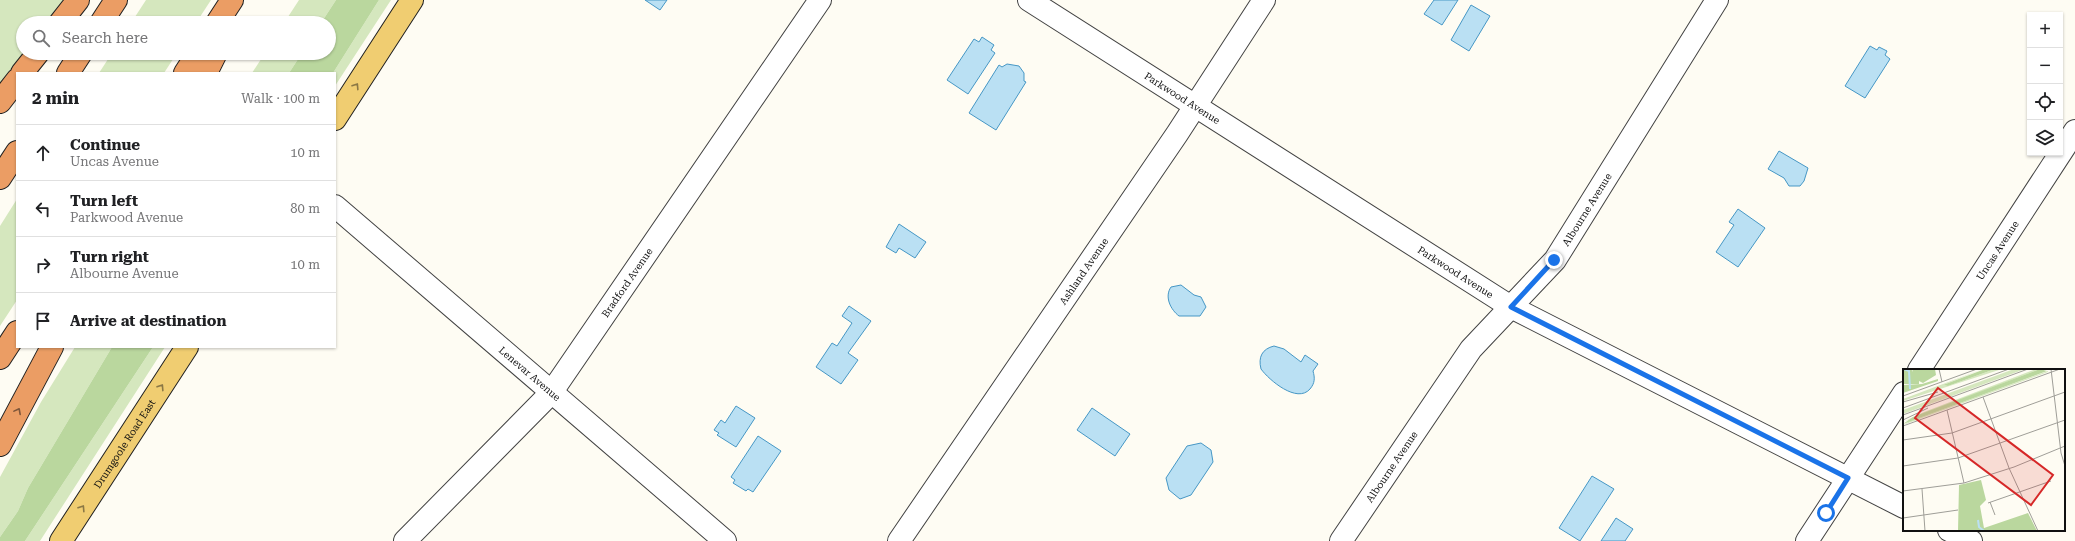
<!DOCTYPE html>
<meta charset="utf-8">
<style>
:root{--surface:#fff;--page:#f6f6f6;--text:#202124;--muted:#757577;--line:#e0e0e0}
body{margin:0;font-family:"Roboto Serif",serif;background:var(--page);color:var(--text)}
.controls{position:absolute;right:12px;top:12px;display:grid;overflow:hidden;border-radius:0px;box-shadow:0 1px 3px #0004}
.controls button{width:36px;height:36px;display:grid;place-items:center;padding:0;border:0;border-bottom:1px solid var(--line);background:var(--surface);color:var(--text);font:20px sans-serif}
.stop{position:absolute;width:12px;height:12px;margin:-9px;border:3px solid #1a73e8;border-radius:50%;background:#fff}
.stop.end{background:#1a73e8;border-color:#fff;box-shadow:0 1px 4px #0008}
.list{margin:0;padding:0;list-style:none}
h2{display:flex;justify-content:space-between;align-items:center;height:52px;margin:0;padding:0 16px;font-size:17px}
h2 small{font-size:13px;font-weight:400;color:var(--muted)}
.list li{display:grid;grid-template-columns:26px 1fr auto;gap:12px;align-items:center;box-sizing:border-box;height:56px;padding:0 16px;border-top:1px solid var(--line)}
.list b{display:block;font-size:15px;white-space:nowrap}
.list p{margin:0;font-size:13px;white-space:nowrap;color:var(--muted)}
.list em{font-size:13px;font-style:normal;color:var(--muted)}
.icon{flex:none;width:22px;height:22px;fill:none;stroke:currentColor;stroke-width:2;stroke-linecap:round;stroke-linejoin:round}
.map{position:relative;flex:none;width:2075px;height:541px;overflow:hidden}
.search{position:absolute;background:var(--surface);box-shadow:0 1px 3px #0004;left:16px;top:16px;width:320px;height:44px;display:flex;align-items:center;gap:10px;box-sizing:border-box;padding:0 14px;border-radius:22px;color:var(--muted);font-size:15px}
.panel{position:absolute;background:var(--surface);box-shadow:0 1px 3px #0004;left:16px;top:72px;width:320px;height:276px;border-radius:0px}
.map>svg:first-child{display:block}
.green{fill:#d5e7be}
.forest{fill:#bad79e}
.water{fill:#bae0f3;stroke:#4697c5}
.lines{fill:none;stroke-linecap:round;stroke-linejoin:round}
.minor-casing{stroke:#434343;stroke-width:24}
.major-casing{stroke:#212121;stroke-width:24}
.highway-casing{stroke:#212121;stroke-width:24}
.minor{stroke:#fff;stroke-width:22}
.major{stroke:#f0cd71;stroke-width:22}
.highway{stroke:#eb9d64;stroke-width:22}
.oneway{stroke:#8b7845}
.oneway2{stroke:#7e563a}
.route{stroke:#1a73e8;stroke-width:5}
.labels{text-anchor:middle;stroke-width:4;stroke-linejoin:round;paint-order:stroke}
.street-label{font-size:10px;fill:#101010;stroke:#fff}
.inset-river{fill:none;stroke:#bae0f3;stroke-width:2}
.inset-road{fill:none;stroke:#9f9e98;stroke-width:1}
.view{fill:#d62828;fill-opacity:0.15;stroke:#d62828;stroke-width:2}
.inset-edge{fill:none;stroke:#101010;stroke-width:2}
</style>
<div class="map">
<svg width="2075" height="541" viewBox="0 0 2075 541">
<rect width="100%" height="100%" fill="#fefcf3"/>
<path class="green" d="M0 0H69L52 23H23V53H28L0 90Z
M146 0H211L196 23H131Z
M299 0H336L321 23H284Z
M379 0H391L335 86V73H333Z
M112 53H177L164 73H99Z
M265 53H302L289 73H252Z
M17 199V300L0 326V226Z
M75 347H112L28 488 18 511 0 537V477L41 402Z
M153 347H165L40 541H25Z"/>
<path class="forest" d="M336 0H379L333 73H289L302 53H329V23H321Z
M112 347H153L25 541H0V537L18 511 28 488Z"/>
<path class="water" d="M645 0H667L660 10Z
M1434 0H1458L1442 25 1424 14Z
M1471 5 1490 16 1469 51 1451 40Z
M982 37 994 45 991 50 995 53 968 94 947 80 974 39 979 42Z
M1870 46 1877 50 1879 47 1887 51 1885 55 1890 59 1865 98 1845 86Z
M1007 64 1019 66 1024 73V81L1026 82 996 130 969 113 999 65 1002 67Z
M1779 151 1808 168 1804 181 1800 186H1789L1784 178 1768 169Z
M1738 209 1765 228 1738 267 1716 252 1734 225 1729 222Z
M899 224 926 242 915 258 899 248 896 253 886 247Z
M1181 285 1194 295 1201 297 1206 307 1200 316H1179C1171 310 1164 297 1171 287Z
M849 306 871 321 848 353 858 360 841 384 816 367 832 343 837 346 852 323 842 316Z
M1274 346 1284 349 1301 362 1305 355 1318 364 1313 371C1315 378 1315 383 1310 389 1297 404 1269 380 1261 369 1258 357 1262 349 1274 346Z
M736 406 755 418 736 447 717 435 719 433 714 430 721 420 725 423Z
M1092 408 1130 434 1115 456 1077 430Z
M758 436 781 451 753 492 748 489 746 491 733 483 735 480 731 477Z
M1201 443 1211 450 1213 462 1191 495 1180 499 1169 490 1166 478 1187 446Z
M1592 476 1614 489 1580 541 1559 528Z
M1616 518 1633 529 1625 541H1601Z"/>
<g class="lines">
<defs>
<g id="minor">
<path id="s1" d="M1029 0 1511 307 1904 507"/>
<path id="s2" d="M335 206 725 541"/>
<path id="s3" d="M1919 370 2075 131"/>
<path d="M1949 530 1971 541"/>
<path id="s4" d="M405 541 551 393 820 0"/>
<path id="s5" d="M899 541 1177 134 1264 0"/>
<path id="s6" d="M1341 541 1471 349 1555 260 1717 0"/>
<path d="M1807 541 1904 393"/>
</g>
<g id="major">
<path d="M335 119 412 0"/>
<path id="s7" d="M61 541 187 347"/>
</g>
<path id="highway" d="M60 23 78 0
M101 23 116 0
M217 23 232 0
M22 73 38 53
M68 73 81 53
M185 73 198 53
M206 73 216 53
M0 102 17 80
M0 178 17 152
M0 358 17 332
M0 445 52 347"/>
</defs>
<use href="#minor" class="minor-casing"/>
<use href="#major" class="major-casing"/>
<use href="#highway" class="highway-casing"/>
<use href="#minor" class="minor"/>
<use href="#major" class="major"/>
<use href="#highway" class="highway"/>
</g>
<defs><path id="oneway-chevron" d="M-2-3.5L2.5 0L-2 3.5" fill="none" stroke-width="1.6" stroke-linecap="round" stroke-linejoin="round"/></defs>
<g class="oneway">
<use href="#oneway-chevron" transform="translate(356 86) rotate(-57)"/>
<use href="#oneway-chevron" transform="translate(161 387) rotate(-57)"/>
<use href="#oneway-chevron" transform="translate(82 508) rotate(-57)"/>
</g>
<use class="oneway2" href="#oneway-chevron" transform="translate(18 411) rotate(-62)"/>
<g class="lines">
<path class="route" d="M1554 260 1511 307 1848 478 1826 513"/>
</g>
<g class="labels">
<g class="street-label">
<text dy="4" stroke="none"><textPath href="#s1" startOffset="182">Parkwood Avenue</textPath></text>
<text dy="4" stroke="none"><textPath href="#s6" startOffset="414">Albourne Avenue</textPath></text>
<text dy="4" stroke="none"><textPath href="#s3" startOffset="143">Uncas Avenue</textPath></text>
<text dy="4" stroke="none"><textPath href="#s5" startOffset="327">Ashland Avenue</textPath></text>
<text dy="4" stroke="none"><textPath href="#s1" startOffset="506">Parkwood Avenue</textPath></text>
<text dy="4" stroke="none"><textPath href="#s4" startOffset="342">Bradford Avenue</textPath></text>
<text dy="4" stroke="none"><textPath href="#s2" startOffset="257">Lenevar Avenue</textPath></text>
<text dy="4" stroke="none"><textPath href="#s7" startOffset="116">Drumgoole Road East</textPath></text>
<text dy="4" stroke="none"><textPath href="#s6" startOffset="90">Albourne Avenue</textPath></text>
</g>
</g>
<g transform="translate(1903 369)">
<rect width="162" height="162" fill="#fefcf3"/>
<path d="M80 0 40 16 45 17 92 0H99L0 32V30ZM111 0H122L0 45V41ZM133 0H137L0 53 21 43ZM145 2V3L0 56 7 52Z" fill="#d5e7be"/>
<path d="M0 0H8L10 3 9 0H32L33 6 20 14 16 12V15H0ZM82 0H92L45 17 40 16ZM137 0 144 2 0 55 10 48ZM35 10V12L0 24V16L19 15ZM78 111 83 131 77 137 81 159 125 144 134 162H55L56 116Z" fill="#bad79e"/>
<path class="inset-river" d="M1 0 6 2 7 20M75 151 76 158 81 162"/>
<path class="inset-road" d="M36 0 39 13M148 0 158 84 162 97M0 27 74 0M80 28 106 99 135 162M0 33 35 23M0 39 106 0M44 41 61 114M0 46 125 0M0 51 25 39M0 57 157 0M0 71 49 64 162 23M0 97 55 89 162 51M19 120 22 162M0 122 61 114 111 98 162 77M87 133 92 146M85 134 148 112M0 149 55 141"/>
<path class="view" d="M35 19 150 106 128 136 12 49Z"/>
<rect width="162" height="162" class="inset-edge"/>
</g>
</svg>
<div class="controls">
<button>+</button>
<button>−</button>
<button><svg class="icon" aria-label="locate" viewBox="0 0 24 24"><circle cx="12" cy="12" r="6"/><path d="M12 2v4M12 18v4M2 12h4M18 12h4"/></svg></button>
<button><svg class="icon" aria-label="layers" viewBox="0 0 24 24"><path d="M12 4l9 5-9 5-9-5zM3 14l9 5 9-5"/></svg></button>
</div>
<div class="stop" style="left:1826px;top:513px"></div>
<div class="stop end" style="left:1554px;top:260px"></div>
<div class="search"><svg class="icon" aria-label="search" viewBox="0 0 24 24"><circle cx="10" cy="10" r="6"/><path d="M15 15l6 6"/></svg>Search here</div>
<section class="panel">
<h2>2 min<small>Walk · 100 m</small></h2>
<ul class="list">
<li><svg class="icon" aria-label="ahead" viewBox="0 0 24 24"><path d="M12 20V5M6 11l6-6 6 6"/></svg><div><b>Continue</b><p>Uncas Avenue</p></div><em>10 m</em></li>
<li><svg class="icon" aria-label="left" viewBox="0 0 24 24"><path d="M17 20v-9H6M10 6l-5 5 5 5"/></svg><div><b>Turn left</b><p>Parkwood Avenue</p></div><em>80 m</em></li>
<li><svg class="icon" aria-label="right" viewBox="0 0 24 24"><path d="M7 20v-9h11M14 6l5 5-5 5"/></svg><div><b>Turn right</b><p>Albourne Avenue</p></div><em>10 m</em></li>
<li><svg class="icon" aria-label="arrive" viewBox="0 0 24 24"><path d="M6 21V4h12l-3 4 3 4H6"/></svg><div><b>Arrive at destination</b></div></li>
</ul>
</section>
</div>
